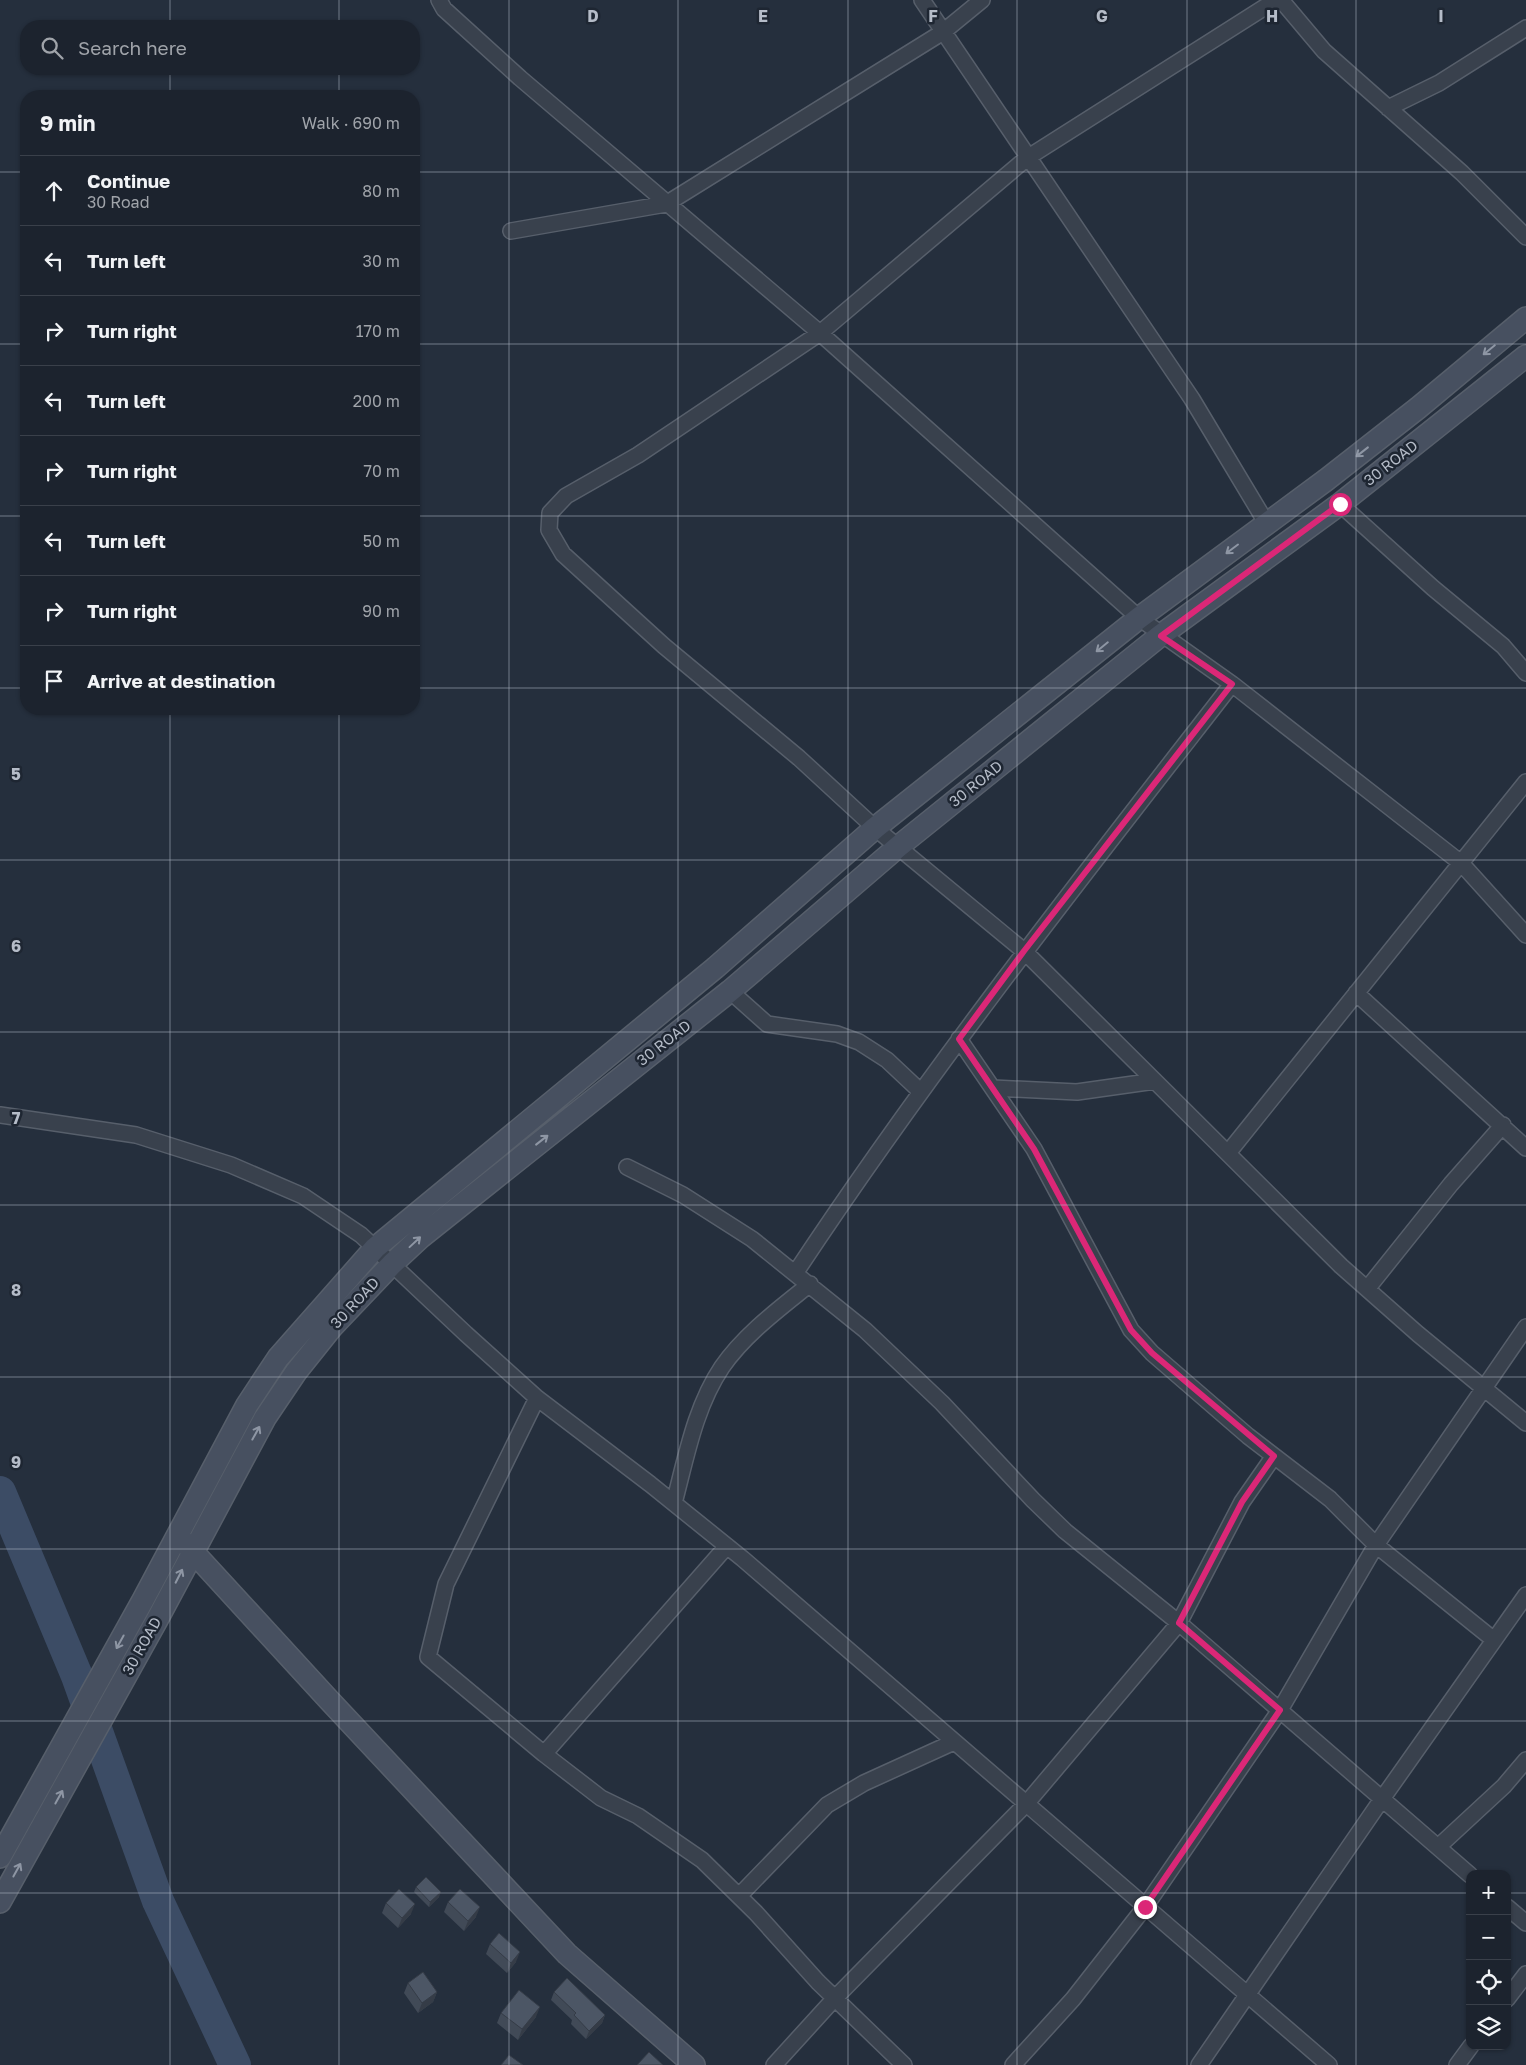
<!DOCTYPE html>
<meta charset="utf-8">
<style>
:root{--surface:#1c232e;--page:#292f3a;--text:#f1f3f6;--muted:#a0a4aa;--line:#3a404a}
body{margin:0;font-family:"Golos Text",sans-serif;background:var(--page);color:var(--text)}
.controls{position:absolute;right:15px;bottom:15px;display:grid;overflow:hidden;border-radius:10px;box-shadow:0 1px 4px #0004}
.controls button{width:45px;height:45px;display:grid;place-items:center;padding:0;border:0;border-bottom:1px solid var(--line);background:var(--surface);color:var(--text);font:25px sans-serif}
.stop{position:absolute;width:15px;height:15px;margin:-11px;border:4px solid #db2777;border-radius:50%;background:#fff}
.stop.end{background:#db2777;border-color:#fff;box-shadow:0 1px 5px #0008}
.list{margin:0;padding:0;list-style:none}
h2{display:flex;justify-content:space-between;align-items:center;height:65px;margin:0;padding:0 20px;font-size:21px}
h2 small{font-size:16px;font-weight:400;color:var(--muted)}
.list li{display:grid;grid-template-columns:32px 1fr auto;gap:15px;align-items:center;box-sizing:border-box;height:70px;padding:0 20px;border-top:1px solid var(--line)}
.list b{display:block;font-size:19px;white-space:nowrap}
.list p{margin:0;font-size:16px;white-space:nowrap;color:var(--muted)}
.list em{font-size:16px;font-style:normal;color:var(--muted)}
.icon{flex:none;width:28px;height:28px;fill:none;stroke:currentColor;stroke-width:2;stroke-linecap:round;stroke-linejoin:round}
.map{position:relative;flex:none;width:1526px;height:2065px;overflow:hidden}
.search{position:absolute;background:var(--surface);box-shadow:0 1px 4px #0004;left:20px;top:20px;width:400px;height:55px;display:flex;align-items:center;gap:12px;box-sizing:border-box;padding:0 18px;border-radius:20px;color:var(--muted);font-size:19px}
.panel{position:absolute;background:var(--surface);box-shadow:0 1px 4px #0004;left:20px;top:90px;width:400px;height:625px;border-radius:20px}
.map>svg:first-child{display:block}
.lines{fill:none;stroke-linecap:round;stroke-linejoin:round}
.river{stroke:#3c4c65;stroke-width:32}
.minor-casing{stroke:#575f6b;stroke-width:18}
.secondary-casing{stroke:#575f6b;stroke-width:24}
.minor{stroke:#39414d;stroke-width:15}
.secondary{stroke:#475060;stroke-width:21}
.wall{fill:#414a57}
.shaded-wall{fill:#353c47}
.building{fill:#4c5665;stroke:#353c47}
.oneway{stroke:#8e96a4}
.route{stroke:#db2777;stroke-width:6}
.grid{fill:none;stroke:#b5bcc8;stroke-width:1;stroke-opacity:0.55}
.labels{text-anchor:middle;stroke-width:5;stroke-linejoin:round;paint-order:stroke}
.street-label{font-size:15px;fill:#b5bcc8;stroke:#1e2632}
.grid-label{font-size:16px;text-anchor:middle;font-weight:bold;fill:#b5bcc8;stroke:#1e2632;stroke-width:5;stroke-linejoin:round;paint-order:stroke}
</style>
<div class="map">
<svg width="1526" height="2065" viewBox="0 0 1526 2065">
<rect width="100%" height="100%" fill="#252f3d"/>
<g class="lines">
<path class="river" d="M0 1492 77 1676 158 1901 235 2065"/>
<defs>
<path id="minor" d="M439 0 444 9 520 78 820 333 1139 618 1232 684 1461 863 1526 935
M922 0 1192 399 1267 524
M1276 0 1027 158 820 333 638 455 566 496 550 513 549 530 563 554 664 646 799 758 875 828 1024 951 1341 1266 1418 1334 1526 1423
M1281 0 1324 51 1462 173 1526 237
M1388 108 1439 83 1526 28
M511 231 666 204 943 32 982 0
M1340 504 1433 588 1503 646 1526 673
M730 991 767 1024 837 1034 859 1042 887 1060 920 1091
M1356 993 1526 1148
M959 1039 1034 1149 1131 1330 1152 1353 1248 1436 1330 1499 1376 1545 1494 1640
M993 1088 1077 1092 1155 1081
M0 1115 136 1135 231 1165 303 1196 361 1235 466 1334 537 1398 650 1484 743 1559 1329 2065
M1228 1153 1526 782
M627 1167 683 1195 752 1239 865 1330 942 1403 1033 1500 1065 1531 1179 1623 1470 1875
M796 1272C931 1068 1082 877 1232 684
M1367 1289 1451 1184 1503 1125
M537 1398 446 1584 428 1657 544 1754 601 1798 638 1816 702 1860 756 1913 818 1982 904 2065
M674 1503C686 1458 695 1407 722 1367 745 1334 779 1309 810 1284
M544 1754 727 1546
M1438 1847 1504 1786 1526 1760
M739 1896 827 1805 864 1783 954 1742
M1507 1907 1526 1923
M1507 1999 1526 1974
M774 2065 835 1998 1026 1804 1179 1623 1242 1502 1274 1456
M1013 2065 1073 1999 1145 1907 1280 1710 1376 1545 1526 1327
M1199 2065 1382 1799 1526 1595
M1457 2065 1471 2046"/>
<path id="secondary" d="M184 1542 329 1700 567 1954 694 2065
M0 1857 143 1600 247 1405 278 1358 375 1248 715 968 875 828 1139 618 1326 480 1418 408 1526 318
M0 1902 157 1620 265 1418 296 1372 332 1327 392 1264 421 1237 730 991 899 846 1161 635 1340 504 1526 356"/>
</defs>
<use href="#minor" class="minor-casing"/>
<use href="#secondary" class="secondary-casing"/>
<use href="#minor" class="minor"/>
<use href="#secondary" class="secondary"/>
</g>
<path class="wall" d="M416 1887 439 1897 429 1907 414 1892Z
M448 1902 476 1917 464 1931 444 1912Z
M386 1903 411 1914 398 1928 382 1913Z
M490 1944 516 1962 507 1973 486 1954Z
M408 1983 437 1992 433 2002 418 2013 404 1993Z
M554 1992 605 2015 602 2023 586 2039 571 2024 572 2020 551 2000Z
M501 2013 536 2017 518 2040 497 2023Z"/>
<path class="shaded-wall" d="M441 1892 439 1897 429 1907 430 1902Z
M415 1904 411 1914 398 1928 402 1918Z
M480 1907 476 1917 464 1931 468 1921Z
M520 1952 516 1962 507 1973 511 1963Z
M437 1992 433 2002 418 2013 422 2003Z
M540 2007 536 2017 518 2040 522 2029Z
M605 2015 602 2023 586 2039 589 2031Z"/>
<path class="building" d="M426 1877 441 1892 430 1902 416 1887Z
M399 1889 415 1904 402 1918 386 1903Z
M460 1889 480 1907 468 1921 448 1902Z
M499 1933 520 1952 511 1963 490 1944Z
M423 1972 437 1992 422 2003 408 1983Z
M567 1978 605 2015 589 2031 574 2015 576 2013 554 1992Z
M519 1990 540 2007 522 2029 501 2013Z
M649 2052 663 2065H637Z
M509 2055 523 2065H501Z"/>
<defs><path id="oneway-shaft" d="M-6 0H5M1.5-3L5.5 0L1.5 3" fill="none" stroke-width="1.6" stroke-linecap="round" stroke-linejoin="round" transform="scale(1.25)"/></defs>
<g class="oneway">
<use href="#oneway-shaft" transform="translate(1489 350) rotate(141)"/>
<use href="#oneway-shaft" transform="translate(1362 452) rotate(142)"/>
<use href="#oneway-shaft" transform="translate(1232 549) rotate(143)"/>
<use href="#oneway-shaft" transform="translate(1102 647) rotate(141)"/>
<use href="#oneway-shaft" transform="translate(542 1140) rotate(-38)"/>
<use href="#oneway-shaft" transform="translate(415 1242) rotate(-43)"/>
<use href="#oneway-shaft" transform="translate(256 1433) rotate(-61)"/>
<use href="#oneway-shaft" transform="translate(179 1576) rotate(-63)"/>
<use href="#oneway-shaft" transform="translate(120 1642) rotate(119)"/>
<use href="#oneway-shaft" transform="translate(59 1797) rotate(-61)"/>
<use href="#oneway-shaft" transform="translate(17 1870) rotate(-61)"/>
</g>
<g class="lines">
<path class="route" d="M1145 1907 1280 1710 1179 1623 1242 1502 1274 1456 1152 1353 1131 1330 1034 1149 959 1039 1024 951 1232 684 1161 636 1340 504"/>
</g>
<path class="grid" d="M170 0V26M339 0V26M509 0V2065M678 0V2065M848 0V2065M1017 0V2065M1187 0V2065M1356 0V2065M170 69V96M339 69V96M0 172H26M414 172H1526M0 344H26M414 344H1526M0 516H26M414 516H1526M0 688H26M414 688H1526M170 709V2065M339 709V2065M0 860H1526M0 1032H1526M0 1205H1526M0 1377H1526M0 1549H1526M0 1721H1526M0 1893H1470M1507 1893H1526"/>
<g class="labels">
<g class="street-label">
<text transform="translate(1391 463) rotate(-38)" y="5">30 ROAD</text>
<text transform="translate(976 784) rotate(-39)" y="5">30 ROAD</text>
<text transform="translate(664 1043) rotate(-38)" y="5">30 ROAD</text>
<text transform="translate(355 1303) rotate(-47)" y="5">30 ROAD</text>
<text transform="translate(142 1646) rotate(-61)" y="5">30 ROAD</text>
</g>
</g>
<g class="grid-label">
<text x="593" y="22">D</text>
<text x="763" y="22">E</text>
<text x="933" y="22">F</text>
<text x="1102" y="22">G</text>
<text x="1272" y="22">H</text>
<text x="1441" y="22">I</text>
<text x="16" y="780">5</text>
<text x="16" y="952">6</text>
<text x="16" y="1124">7</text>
<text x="16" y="1296">8</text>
<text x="16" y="1468">9</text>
</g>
</svg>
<div class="controls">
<button>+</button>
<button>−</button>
<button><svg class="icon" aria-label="locate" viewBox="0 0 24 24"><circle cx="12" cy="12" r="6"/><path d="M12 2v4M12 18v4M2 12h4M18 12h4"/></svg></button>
<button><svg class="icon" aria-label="layers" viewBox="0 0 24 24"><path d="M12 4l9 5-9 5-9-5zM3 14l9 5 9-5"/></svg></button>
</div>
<div class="stop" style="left:1340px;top:504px"></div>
<div class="stop end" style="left:1145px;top:1907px"></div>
<div class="search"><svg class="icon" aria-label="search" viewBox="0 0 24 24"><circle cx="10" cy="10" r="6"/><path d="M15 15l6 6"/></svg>Search here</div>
<section class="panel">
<h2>9 min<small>Walk · 690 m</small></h2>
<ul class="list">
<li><svg class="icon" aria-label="ahead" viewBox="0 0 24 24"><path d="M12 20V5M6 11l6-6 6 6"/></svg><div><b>Continue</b><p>30 Road</p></div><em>80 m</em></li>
<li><svg class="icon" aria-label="left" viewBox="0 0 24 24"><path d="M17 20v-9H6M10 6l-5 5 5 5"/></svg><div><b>Turn left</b></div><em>30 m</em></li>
<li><svg class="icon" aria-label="right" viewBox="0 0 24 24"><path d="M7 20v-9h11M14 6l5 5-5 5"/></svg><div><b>Turn right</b></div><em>170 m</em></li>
<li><svg class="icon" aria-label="left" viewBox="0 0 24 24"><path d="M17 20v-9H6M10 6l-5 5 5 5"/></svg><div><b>Turn left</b></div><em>200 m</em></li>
<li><svg class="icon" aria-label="right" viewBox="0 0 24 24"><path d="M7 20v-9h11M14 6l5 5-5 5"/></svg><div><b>Turn right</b></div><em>70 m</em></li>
<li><svg class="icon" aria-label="left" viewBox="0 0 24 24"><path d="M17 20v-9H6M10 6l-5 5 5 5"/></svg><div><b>Turn left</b></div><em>50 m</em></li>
<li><svg class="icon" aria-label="right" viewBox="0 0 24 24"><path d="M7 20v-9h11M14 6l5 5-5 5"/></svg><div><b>Turn right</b></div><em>90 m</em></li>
<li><svg class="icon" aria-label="arrive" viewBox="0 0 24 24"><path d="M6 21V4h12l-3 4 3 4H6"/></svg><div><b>Arrive at destination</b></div></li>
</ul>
</section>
</div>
